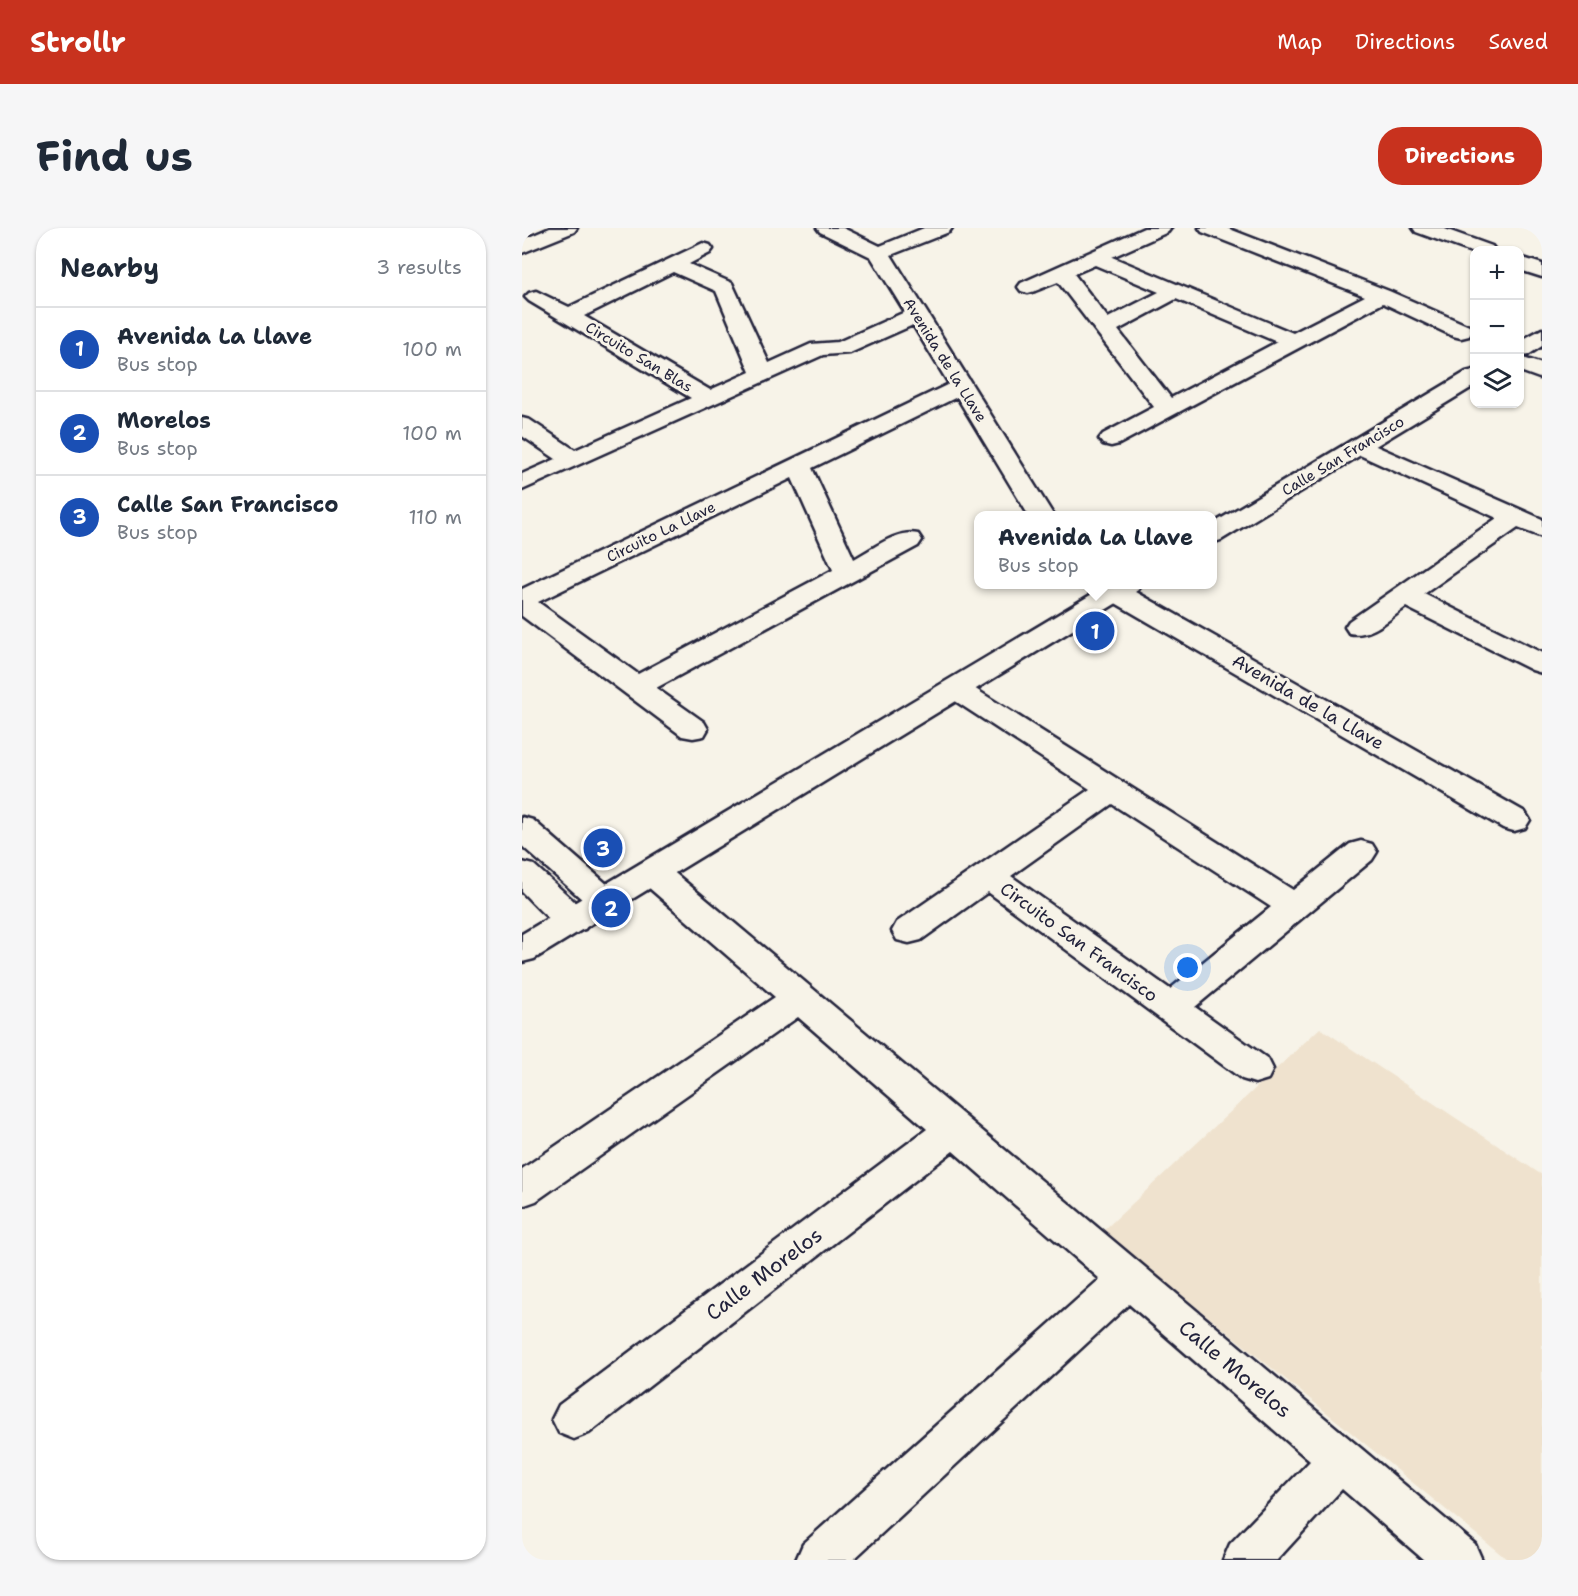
<!DOCTYPE html>
<meta charset="utf-8">
<style>
:root{--surface:#fff;--page:#f6f6f7;--text:#1f2937;--muted:#747a83;--line:#e0e1e3;--accent:#c8321e}
body{margin:0;font-family:"Shantell Sans",sans-serif;background:var(--page);color:var(--text)}
.controls{position:absolute;right:18px;top:18px;display:grid;overflow:hidden;border-radius:12px;box-shadow:0 2px 4px #0004}
.controls button{width:54px;height:54px;display:grid;place-items:center;padding:0;border:0;border-bottom:2px solid var(--line);background:var(--surface);color:var(--text);font:30px sans-serif}
.you{position:absolute;left:666px;top:740px;width:21px;height:21px;margin:-15px;border:4px solid #fff;border-radius:50%;background:#1a73e8;box-shadow:0 0 0 9px #1a73e833}
.badge{display:grid;place-items:center;width:39px;height:39px;border-radius:50%;background:var(--accent);color:#fff;font-size:20px;font-weight:700}
.pin{position:absolute;translate:-50% -50%;border:3px solid #fff;box-shadow:0 2px 6px #0006}
.popup{position:absolute;left:452px;top:283px;width:243px;height:78px;box-sizing:border-box;display:grid;place-content:center;border-radius:12px;background:var(--surface);filter:drop-shadow(0 2px 4px #0005);font-size:20px;white-space:nowrap;color:var(--muted)}
.popup b{font-size:22px;color:var(--text)}
.popup::after{content:'';position:absolute;left:50%;top:100%;margin-left:-12px;border:12px solid transparent;border-top-color:var(--surface)}
.list{margin:0;padding:0;list-style:none}
h2{display:flex;justify-content:space-between;align-items:center;height:78px;margin:0;padding:0 24px;font-size:26px}
h2 small{font-size:20px;font-weight:400;color:var(--muted)}
.list li{display:grid;grid-template-columns:39px 1fr auto;gap:18px;align-items:center;box-sizing:border-box;height:84px;padding:0 24px;border-top:2px solid var(--line)}
.list b{display:block;font-size:22px;white-space:nowrap}
.list p{margin:0;font-size:20px;white-space:nowrap;color:var(--muted)}
.list em{font-size:20px;font-style:normal;color:var(--muted)}
.icon{flex:none;width:33px;height:33px;fill:none;stroke:currentColor;stroke-width:2;stroke-linecap:round;stroke-linejoin:round}
.map{position:relative;flex:none;width:1020px;height:1332px;overflow:hidden;border-radius:24px}
header{display:flex;align-items:center;gap:36px;box-sizing:border-box;height:84px;padding:0 30px;background:var(--accent);color:#fff}
header strong{font-size:28px}
nav{display:flex;gap:33px;margin-inline-start:auto;font-size:21px}
.intro{display:flex;align-items:center;justify-content:space-between;box-sizing:border-box;height:144px;padding:0 36px}
h1{margin:0;font-size:42px}
.button{padding:15px 27px;border-radius:24px;background:var(--accent);color:#fff;font-size:21px;font-weight:700}
main{display:flex;gap:36px;padding:0 36px}
aside{flex:1;background:var(--surface);border-radius:24px;box-shadow:0 2px 4px #0004}
.map>svg:first-child{display:block}
.built{fill:#efe2ce}
.lines{fill:none;stroke-linecap:round;stroke-linejoin:round}
.minor-casing{stroke:#22223b;stroke-width:5}
.tertiary-casing{stroke:#22223b;stroke-width:5}
.minor{fill:#f7f3e8;fill-rule:evenodd}
.tertiary{fill:#f7f3e8;fill-rule:evenodd}
.labels{text-anchor:middle;stroke-width:6;stroke-linejoin:round;paint-order:stroke}
.far-street-label{font-size:15px;fill:#22223b;stroke:#f7f3e8}
.street-label{font-size:18px;fill:#22223b;stroke:#f7f3e8}
.near-street-label{font-size:21px;fill:#22223b;stroke:#f7f3e8}
</style>
<header>
<strong>Strollr</strong>
<nav><a>Map</a><a>Directions</a><a>Saved</a></nav>
</header>
<div class="intro"><h1>Find us</h1><a class="button">Directions</a></div>
<main>
<aside>
<h2>Nearby<small>3 results</small></h2>
<ul class="list">
<li><span class="badge" style="background:#1a4fb4">1</span><div><b>Avenida La Llave</b><p>Bus stop</p></div><em>100 m</em></li>
<li><span class="badge" style="background:#1a4fb4">2</span><div><b>Morelos</b><p>Bus stop</p></div><em>100 m</em></li>
<li><span class="badge" style="background:#1a4fb4">3</span><div><b>Calle San Francisco</b><p>Bus stop</p></div><em>110 m</em></li>
</ul>
</aside>
<div class="map">
<svg width="1020" height="1332" viewBox="0 0 1020 1332">
<rect width="100%" height="100%" fill="#f7f3e8"/>
<filter id="ink" filterUnits="userSpaceOnUse"><feTurbulence type="fractalNoise" baseFrequency=".0167" numOctaves="2"/><feDisplacementMap in="SourceGraphic" scale="12" xChannelSelector="R" yChannelSelector="G"/><feConvolveMatrix kernelMatrix="1 2 1 2 8 2 1 2 1" color-interpolation-filters="sRGB"/></filter>
<g filter="url(#ink)">
<path class="built" d="M798 800 1020 947V1319L1011 1332H986L581 1003Z"/>
<g class="lines">
<defs>
<path id="minor" d="M28 0H55L52 4 0 25V12Z
M295 0H321L358 18 402 0H430L427 4 369 27 532 288H507L435 169 290 240 332 331C351 321 375 301 396 306L400 312 396 318 134 460 182 494 186 501 182 508 171 510 160 508 0 388V361L427 156 391 97 328 125 301 127 0 262V246L34 231 0 208V190L8 192 53 222 169 170 7 73 3 69 7 65 14 63 47 79 181 15 188 17 191 21 188 25 167 36 210 55 247 135 289 116 316 114 383 84 349 29 298 4ZM151 44 194 63 228 144 188 162 62 88ZM270 250 311 342 116 446 16 374Z
M622 0H649L646 4 590 29 771 105 843 68 680 4 677 0H705L867 63 947 98 950 103 947 108 939 110 931 108 861 75 597 216 589 218 581 216 577 211 581 206 632 179 536 54 513 63 506 65 499 63 496 59 499 55ZM573 37 637 64 586 90 552 46ZM654 71 755 114 649 170 596 102Z
M891 0H920L970 18 973 22H952V25L894 4Z
M998 29 1020 36V49L998 42Z
M998 129 1020 136V151L998 143Z
M838 211 1020 291V309L996 300 902 366 1020 425V445L1010 442 884 379C867 391 849 410 827 405L823 399 827 393 975 290 829 223 826 218 829 213Z
M567 356H600L1003 584 1008 592 1003 600 992 603 981 600 571 362Z
M434 452 444 455 771 662 828 616 839 613 850 616 855 624 850 632 673 779 746 831 751 841 746 851 733 855 720 851 466 664 399 712 387 715 375 712 370 703 375 694 568 561 424 467 420 461 424 455ZM590 576 749 679 648 761 489 648Z
M0 589 11 592 94 664 99 672 94 680 82 684 70 680 0 618Z
M130 633 142 636 953 1316 960 1332H902L820 1261 755 1332H701L708 1316 788 1233 607 1076 331 1332H274L281 1316 578 1051 431 923 67 1205 52 1211 37 1205 30 1191 37 1177 405 901 276 789 14 973 0 978V941L253 769 118 652 114 644 118 636Z
M0 634 12 637 63 683 68 692 63 701C36 708 18 681 0 664Z"/>
<path id="tertiary" d="M1020 101V118L1006 127 998 129V113Z
M952 142V158L699 312 690 315V296L944 144Z
M587 356H620L616 362 12 731 0 734V706Z"/>
</defs>
<use href="#minor" class="minor-casing"/>
<use href="#tertiary" class="tertiary-casing"/>
<use href="#minor" class="minor"/>
<use href="#tertiary" class="tertiary"/>
</g>
</g>
<g class="labels">
<g class="far-street-label">
<text transform="translate(117 129) rotate(31)" y="5">Circuito San Blas</text>
<text transform="translate(423 132) rotate(58)" y="5">Avenida de la Llave</text>
<text transform="translate(821 228) rotate(-31)" y="5">Calle San Francisco</text>
<text transform="translate(139 304) rotate(-26)" y="5">Circuito La Llave</text>
</g>
<g class="street-label">
<text transform="translate(786 474) rotate(30)" y="6">Avenida de la Llave</text>
<text transform="translate(557 714) rotate(36)" y="6">Circuito San Francisco</text>
</g>
<g class="near-street-label">
<text transform="translate(242 1046) rotate(-37)" y="7">Calle Morelos</text>
<text transform="translate(713 1141) rotate(40)" y="7">Calle Morelos</text>
</g>
</g>
</svg>
<div class="controls">
<button>+</button>
<button>−</button>
<button><svg class="icon" aria-label="layers" viewBox="0 0 24 24"><path d="M12 4l9 5-9 5-9-5zM3 14l9 5 9-5"/></svg></button>
</div>
<div class="you"></div>
<div class="pin badge" style="left:573px;top:403px;background:#1a4fb4">1</div>
<div class="popup"><b>Avenida La Llave</b>Bus stop</div>
<div class="pin badge" style="left:89px;top:680px;background:#1a4fb4">2</div>
<div class="pin badge" style="left:81px;top:620px;background:#1a4fb4">3</div>
</div>
</main>
